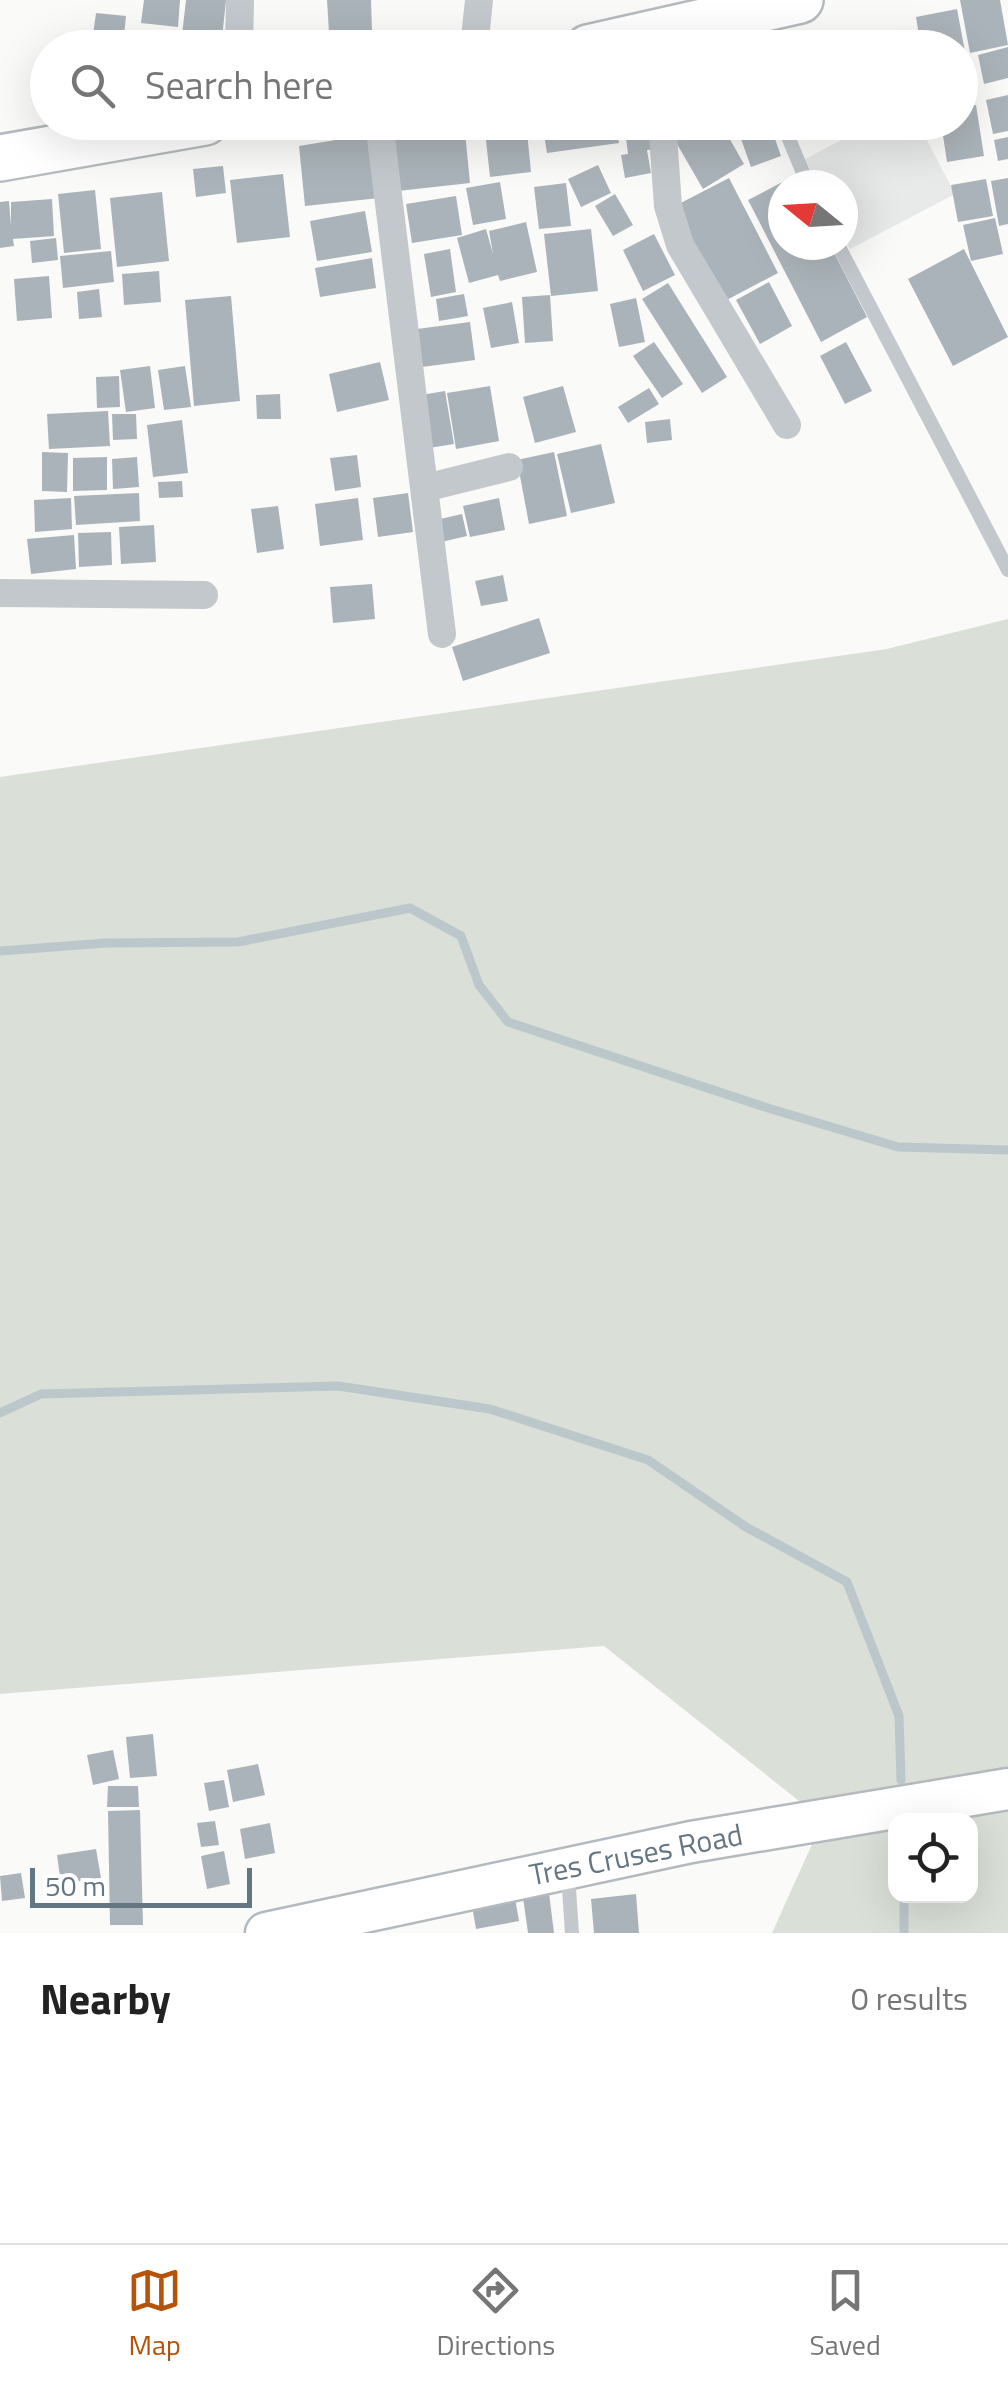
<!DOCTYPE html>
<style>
:root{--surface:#fff;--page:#f2f2f2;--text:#222;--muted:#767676;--line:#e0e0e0;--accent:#b45309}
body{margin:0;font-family:"Titillium Web",sans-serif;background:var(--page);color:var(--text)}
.controls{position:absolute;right:30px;bottom:30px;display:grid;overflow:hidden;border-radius:20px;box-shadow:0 10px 40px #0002}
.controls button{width:90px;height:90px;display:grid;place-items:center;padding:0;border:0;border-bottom:2px solid var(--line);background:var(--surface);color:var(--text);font:50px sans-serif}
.compass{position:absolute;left:768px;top:170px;width:90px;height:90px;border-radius:50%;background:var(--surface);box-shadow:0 10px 40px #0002;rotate:288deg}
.scale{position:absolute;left:30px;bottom:25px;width:222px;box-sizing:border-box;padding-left:10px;border:5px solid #657683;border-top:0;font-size:28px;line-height:35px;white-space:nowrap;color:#657683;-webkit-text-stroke:8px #fff;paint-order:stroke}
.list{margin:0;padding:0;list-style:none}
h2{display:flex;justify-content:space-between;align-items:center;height:130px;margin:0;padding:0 40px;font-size:42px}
h2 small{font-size:32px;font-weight:400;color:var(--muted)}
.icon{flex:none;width:55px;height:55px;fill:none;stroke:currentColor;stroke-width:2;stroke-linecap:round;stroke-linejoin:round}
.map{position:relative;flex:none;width:1008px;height:1933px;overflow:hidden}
.search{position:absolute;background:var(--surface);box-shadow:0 10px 40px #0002;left:30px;right:30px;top:30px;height:110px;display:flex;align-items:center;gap:25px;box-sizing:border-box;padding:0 35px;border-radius:55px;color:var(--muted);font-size:38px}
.sheet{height:310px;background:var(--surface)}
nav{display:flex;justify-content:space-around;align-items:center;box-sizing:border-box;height:140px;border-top:2px solid var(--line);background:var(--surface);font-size:28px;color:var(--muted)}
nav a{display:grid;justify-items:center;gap:5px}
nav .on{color:var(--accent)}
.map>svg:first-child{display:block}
.built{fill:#e8e9e9}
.green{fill:#dadfd7;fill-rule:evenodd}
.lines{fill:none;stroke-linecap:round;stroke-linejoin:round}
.stream{stroke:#bbc7cb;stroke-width:9}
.building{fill:#aab3b9}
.secondary-casing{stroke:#b3babf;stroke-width:45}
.primary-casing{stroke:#b5babe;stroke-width:50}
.lane{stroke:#c3c8cc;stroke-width:14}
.street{stroke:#c3c8cc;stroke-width:28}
.secondary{stroke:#fff;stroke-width:40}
.primary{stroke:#fff;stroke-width:45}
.labels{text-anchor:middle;stroke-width:10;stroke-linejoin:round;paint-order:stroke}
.street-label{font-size:30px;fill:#657683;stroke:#fff}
</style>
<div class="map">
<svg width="1008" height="1933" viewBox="0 0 1008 1933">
<rect width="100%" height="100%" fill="#fafaf8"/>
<path class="built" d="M841 123H918L955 194 850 249 843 236V185H816L803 160 847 137Z"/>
<path class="green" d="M1008 619V1933H772L823 1820 604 1646 0 1694V777L887 649ZM896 1820H970V1896H896Z"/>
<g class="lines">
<path class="stream" d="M0 951 106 943 238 942 410 908 461 936 479 985 508 1022 768 1108 898 1147 1008 1150
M0 1413 41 1394 338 1386 490 1409 648 1460 746 1527 847 1582 899 1716 901 1780
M904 1896V1933"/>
</g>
<path class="building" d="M144 0H180L178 27 141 23Z
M186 0H226L221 48 181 44Z
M327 0H371L372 31 329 32Z
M960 0H1000L1008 45 970 53Z
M957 9 974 100 960 103V48H921L916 17Z
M96 13 126 16 123 45 92 42Z
M1008 47V78L984 84 978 55Z
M1008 95V131L993 134 986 100Z
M976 105 984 156 947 162 941 122H960V107Z
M422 122H464L470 183 389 192 385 129Z
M484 122H526L531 172 490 177Z
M542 122H616L619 143 547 153Z
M624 122H657L660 149 647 150 651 173 625 178 621 155 628 154Z
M671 122H720L744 164 703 189 666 125Z
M744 122H769L781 156 751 167 736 125Z
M372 134 379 198 305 206 299 146Z
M1008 137V159L998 161 994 140Z
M598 165 611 193 581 207 568 179Z
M223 166 226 193 196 197 193 169Z
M283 174 290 237 237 243 230 180Z
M794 176 799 185H783V245H830L867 317 821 342 748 200Z
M729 178 778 273 721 303 671 208Z
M1008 178V224L999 226 991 181Z
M986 179 993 216 958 222 951 185Z
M500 182 506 219 473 225 466 188Z
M566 183 571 226 539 229 534 187Z
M95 190 101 249 64 253 58 194Z
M162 192 169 261 117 267 110 198Z
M615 194 633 225 613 236 595 206Z
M456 196 462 235 412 243 406 204Z
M52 199 54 236 13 239 14 246 0 248V202L9 201 11 226V202Z
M365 211 372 252 317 261 310 221Z
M995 218 1003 254 971 261 963 225Z
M526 222 537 272 500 281 498 275 469 283 457 238 486 229 493 254 489 231Z
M591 229 598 291 551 296 544 234Z
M654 234 675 275 643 291 623 250Z
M56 238 58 260 32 263 30 241Z
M450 249 456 292 431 297 424 254Z
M964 249 1008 337 953 366 908 279Z
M111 251 114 282 63 288 60 256Z
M372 258 376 288 320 297 315 268Z
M159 271 161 302 124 305 122 274Z
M49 276 52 318 17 321 14 279Z
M769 282 792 326 760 344 736 300Z
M668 283 727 377 702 393 642 299Z
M99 289 102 317 79 319 77 292Z
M464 294 468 316 439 321 436 299Z
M550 295 553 341 525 343 522 297Z
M231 296 240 401 194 406 185 300Z
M636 298 645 342 619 347 610 304Z
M512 302 519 343 491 348 483 308Z
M470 322 475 360 422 367 417 329Z
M654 342 683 384 662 398 633 356Z
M846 342 872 391 845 404 820 356Z
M380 362 389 400 337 412 329 374Z
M150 366 155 408 126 412 120 370Z
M185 366 191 407 164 410 158 370Z
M119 376 120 407 97 408 96 377Z
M490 386 499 441 456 449 447 393Z
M563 386 576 432 535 443 523 397Z
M649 388 659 404 628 423 618 407Z
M445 391 454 444 429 448 421 395Z
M280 394 281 419H257L256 395Z
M108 411 110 446 49 449 47 414Z
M112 414H136L137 439 113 440Z
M670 419 672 440 647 443 645 422Z
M182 420 188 473 153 477 147 425Z
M601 444 615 503 571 513 557 454Z
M42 452 68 453 67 492 42 491Z
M554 452 567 516 529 524 517 460Z
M357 455 361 487 335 491 330 458Z
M107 457V490L73 491V458Z
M137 457 139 487 113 489 112 459Z
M182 481 183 497 159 498 158 482Z
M139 493 140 521 76 525 74 496Z
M408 493 413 532 378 537 373 498Z
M71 498 72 529 35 532 34 500Z
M358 498 363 540 320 546 315 504Z
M499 498 505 530 470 537 463 506Z
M278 506 284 549 257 553 251 509Z
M462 514 467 536 441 542 436 520Z
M154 525 156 562 121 564 119 527Z
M111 532 112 565 79 567 78 533Z
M74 535 76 569 31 574 27 539Z
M503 575 508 601 481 606 475 581Z
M372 584 375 619 333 623 330 587Z
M539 618 550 653 463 681 452 647Z
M153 1734 157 1776 130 1778 126 1737Z
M113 1750 119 1779 93 1785 87 1755Z
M258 1764 265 1795 233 1802 227 1770Z
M224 1780 229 1807 209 1811 204 1783Z
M108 1786H138L139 1807H107Z
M140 1810 143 1925H110L108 1811Z
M215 1821 219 1845 201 1847 197 1823Z
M270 1823 275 1853 245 1859 240 1829Z
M96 1849 101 1878 61 1884 57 1855Z
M224 1851 230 1884 207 1889 201 1856Z
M21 1873 25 1898 2 1901 0 1876Z
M549 1893 554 1933H528L523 1897Z
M636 1894 639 1933H594L591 1899Z
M515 1898 519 1921 476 1929 472 1906Z"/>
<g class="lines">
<defs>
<path id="secondary" d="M266 1933 691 1842 1008 1789"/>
<path id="primary" d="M588 48 800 0
M0 158 205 122"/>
</defs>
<use href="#secondary" class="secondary-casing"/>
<use href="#primary" class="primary-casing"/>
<path class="lane" d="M750 19 757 48
M782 122 808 185
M838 245 1008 570
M568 1874 572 1933"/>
<path class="street" d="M239 48 240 0
M474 48 479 0
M379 122 442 634
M662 122 668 206 680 245 787 425
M425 488 509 467
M0 593 204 595"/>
<use href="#secondary" class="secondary"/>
<use href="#primary" class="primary"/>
</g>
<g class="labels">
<g class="street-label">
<text transform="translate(636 1855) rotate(-11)" y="10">Tres Cruses Road</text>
</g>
</g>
</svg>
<div class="controls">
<button><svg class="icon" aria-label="locate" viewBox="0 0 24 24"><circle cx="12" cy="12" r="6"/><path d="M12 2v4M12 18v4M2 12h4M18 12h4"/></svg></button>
</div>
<svg class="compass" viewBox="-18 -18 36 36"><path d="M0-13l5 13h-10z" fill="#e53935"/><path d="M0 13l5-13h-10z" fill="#767676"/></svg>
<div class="scale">50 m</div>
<div class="search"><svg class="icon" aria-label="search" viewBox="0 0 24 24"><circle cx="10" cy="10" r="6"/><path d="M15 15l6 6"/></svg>Search here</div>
</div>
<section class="sheet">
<h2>Nearby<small>0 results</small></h2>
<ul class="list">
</ul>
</section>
<nav>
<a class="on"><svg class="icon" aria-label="map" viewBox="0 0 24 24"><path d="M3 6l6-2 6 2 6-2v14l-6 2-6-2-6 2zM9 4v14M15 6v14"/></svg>Map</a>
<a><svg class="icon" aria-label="directions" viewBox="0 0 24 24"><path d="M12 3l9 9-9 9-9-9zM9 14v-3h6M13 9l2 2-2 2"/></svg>Directions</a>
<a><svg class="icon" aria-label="saved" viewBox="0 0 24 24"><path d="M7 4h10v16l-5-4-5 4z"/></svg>Saved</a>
</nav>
